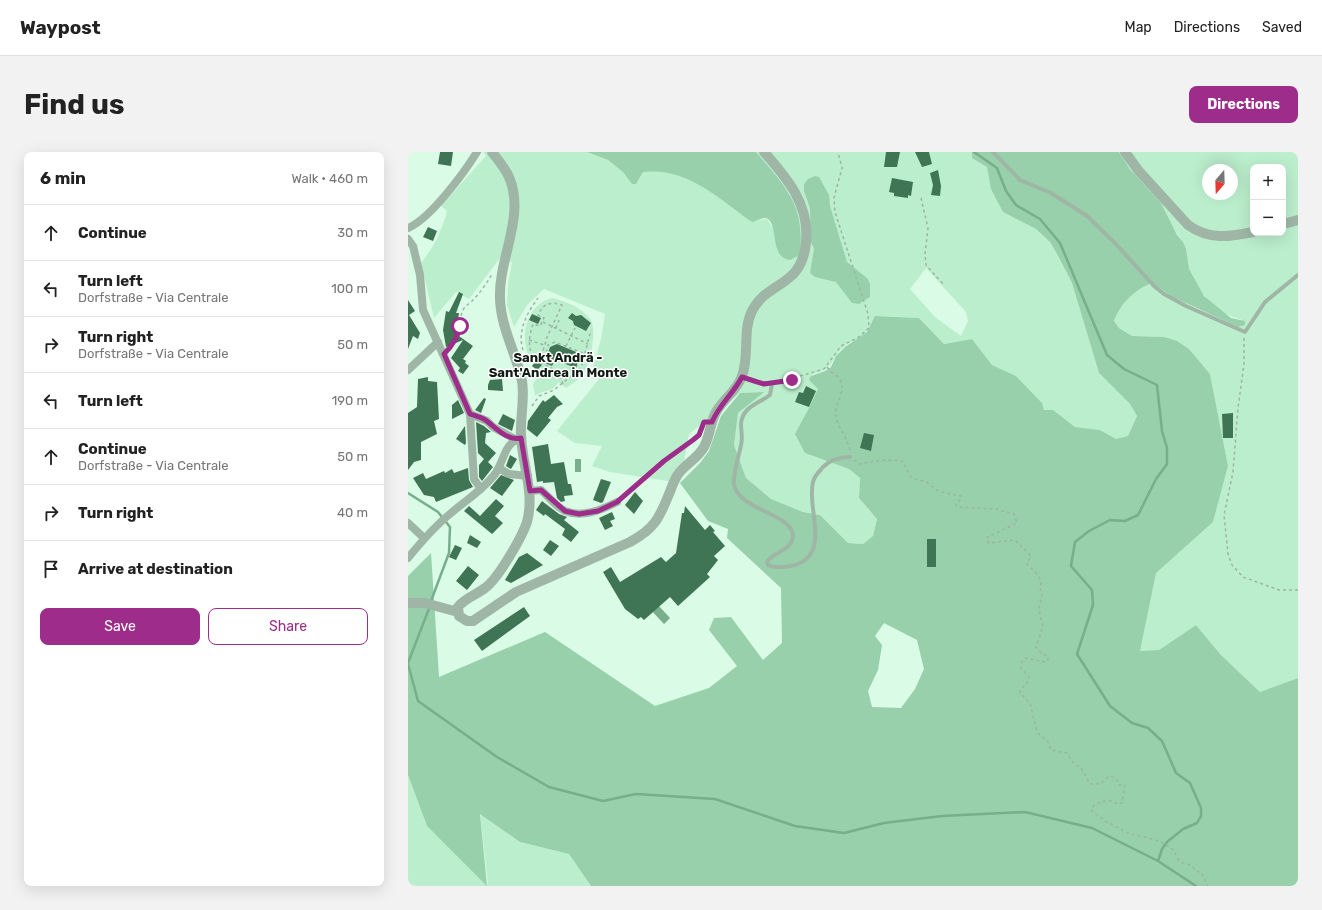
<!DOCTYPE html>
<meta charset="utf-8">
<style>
:root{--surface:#fff;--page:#f2f2f2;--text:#222;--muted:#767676;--line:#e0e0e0;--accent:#9e2c8a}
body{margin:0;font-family:Rubik,sans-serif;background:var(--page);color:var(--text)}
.controls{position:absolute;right:12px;top:12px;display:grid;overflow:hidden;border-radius:8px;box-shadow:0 4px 16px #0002}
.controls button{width:36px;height:36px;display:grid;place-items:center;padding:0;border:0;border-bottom:1px solid var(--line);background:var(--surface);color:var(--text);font:20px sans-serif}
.compass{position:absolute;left:794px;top:12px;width:36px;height:36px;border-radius:50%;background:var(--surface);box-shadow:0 4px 16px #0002;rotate:199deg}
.stop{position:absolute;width:12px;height:12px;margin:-9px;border:3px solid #9e2c8a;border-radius:50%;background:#fff}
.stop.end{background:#9e2c8a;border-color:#fff;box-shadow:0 1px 4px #0008}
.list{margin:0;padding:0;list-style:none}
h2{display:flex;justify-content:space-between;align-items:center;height:52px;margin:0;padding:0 16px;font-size:17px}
h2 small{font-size:13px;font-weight:400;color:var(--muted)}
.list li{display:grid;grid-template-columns:26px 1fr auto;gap:12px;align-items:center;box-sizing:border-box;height:56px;padding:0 16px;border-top:1px solid var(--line)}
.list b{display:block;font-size:15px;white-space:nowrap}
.list p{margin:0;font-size:13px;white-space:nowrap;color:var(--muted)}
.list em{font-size:13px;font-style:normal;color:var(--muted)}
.actions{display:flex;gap:8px;padding:12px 16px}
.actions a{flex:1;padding:9px 0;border:1px solid var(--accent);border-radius:8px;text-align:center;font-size:14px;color:var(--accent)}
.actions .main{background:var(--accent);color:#fff}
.icon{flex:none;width:22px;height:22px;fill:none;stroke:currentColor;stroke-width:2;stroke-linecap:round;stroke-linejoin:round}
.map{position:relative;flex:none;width:890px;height:734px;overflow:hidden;border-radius:8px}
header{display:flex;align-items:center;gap:24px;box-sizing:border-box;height:56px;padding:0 20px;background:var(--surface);border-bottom:1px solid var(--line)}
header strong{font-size:19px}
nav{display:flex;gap:22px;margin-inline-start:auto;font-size:14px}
.intro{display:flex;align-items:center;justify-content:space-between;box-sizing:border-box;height:96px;padding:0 24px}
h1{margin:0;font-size:28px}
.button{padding:10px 18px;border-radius:8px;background:var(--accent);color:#fff;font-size:14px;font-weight:700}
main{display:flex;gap:24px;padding:0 24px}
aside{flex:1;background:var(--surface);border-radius:8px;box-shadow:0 4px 16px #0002}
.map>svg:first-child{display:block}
.green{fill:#bbeecd;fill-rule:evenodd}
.forest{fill:#97d0ab;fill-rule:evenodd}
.water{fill:#77ae8b}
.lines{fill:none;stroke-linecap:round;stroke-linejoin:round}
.stream{stroke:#77ae8b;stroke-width:2.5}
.building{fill:#3f7454}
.path{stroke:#9ab5a3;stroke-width:1.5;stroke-dasharray:3 3;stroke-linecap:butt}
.service{stroke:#9fb6a6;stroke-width:4}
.minor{stroke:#9fb6a6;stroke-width:8}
.tertiary{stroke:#9fb6a6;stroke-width:10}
.route{stroke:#9e2c8a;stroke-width:5}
.labels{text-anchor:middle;stroke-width:3;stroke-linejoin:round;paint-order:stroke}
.quarter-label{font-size:13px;font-weight:bold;fill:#0f1b13;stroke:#fff}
</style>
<header>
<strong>Waypost</strong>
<nav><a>Map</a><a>Directions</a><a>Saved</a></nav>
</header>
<div class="intro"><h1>Find us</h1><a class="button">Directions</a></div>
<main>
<aside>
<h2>6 min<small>Walk · 460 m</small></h2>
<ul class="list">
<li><svg class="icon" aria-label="ahead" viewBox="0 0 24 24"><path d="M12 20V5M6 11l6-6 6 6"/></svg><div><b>Continue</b></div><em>30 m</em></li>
<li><svg class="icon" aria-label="left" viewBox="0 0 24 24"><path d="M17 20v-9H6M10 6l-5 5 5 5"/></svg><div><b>Turn left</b><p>Dorfstraße - Via Centrale</p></div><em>100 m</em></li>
<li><svg class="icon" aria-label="right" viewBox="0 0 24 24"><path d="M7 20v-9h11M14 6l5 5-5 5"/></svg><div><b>Turn right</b><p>Dorfstraße - Via Centrale</p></div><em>50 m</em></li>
<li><svg class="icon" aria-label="left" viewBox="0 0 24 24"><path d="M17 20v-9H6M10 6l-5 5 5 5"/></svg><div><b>Turn left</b></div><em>190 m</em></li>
<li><svg class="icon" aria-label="ahead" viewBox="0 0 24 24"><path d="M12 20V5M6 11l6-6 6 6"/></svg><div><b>Continue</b><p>Dorfstraße - Via Centrale</p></div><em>50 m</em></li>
<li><svg class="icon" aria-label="right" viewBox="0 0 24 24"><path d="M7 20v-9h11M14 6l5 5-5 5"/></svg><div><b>Turn right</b></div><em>40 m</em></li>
<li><svg class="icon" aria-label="arrive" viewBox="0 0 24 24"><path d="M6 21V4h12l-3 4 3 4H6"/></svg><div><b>Arrive at destination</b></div></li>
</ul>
<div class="actions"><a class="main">Save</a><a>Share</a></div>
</aside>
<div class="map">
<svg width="890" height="734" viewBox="0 0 890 734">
<rect width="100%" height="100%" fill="#dafbe5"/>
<path class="green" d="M75 0H179L200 8 215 20 224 32H228L235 20C278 15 309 45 341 68L359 67 365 76 370 100 382 43 348 0H564L565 6 579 15 595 60 628 77 642 90 664 131 691 221 722 252 729 264 720 284 708 287 692 278 667 275 645 258H636L634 251 608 224 584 213 564 187 536 192 511 166 472 164H468C465 169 463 174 460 178 454 186 444 188 437 194 421 207 429 216 405 222L401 228 410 237 401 256 397 301 441 317 452 326 451 346 469 367 465 384 455 392 440 391 412 363 395 360 363 347 338 326 326 293 330 261 355 240 332 241 281 282 272 331 202 320 184 314 194 294 167 291 149 279 191 227 183 223 193 187 197 162 136 137 119 153 106 175 99 153 100 132 104 110 92 106 61 147 48 140 26 166 13 111C27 93 33 81 39 59L33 54 78 4ZM518 116 558 160 560 169 553 184 527 165 502 137Z
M711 0H890V526L852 540 813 503 788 473 751 498 732 499 748 420 805 370 820 314 802 222 781 197 756 185 724 184 711 176 706 169C712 151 727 137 744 131L787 156 830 175 833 167C811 164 788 138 781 118 777 109 779 99 775 90ZM845 15H875V81H845ZM800 18H824V42H800Z
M145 146C158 150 174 155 182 167 190 178 182 213 174 223 170 229 163 232 158 236L150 230C146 240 135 238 127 244L125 232 131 224 140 222 132 216 129 218 124 214 126 211C108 192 118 150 145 146Z
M0 623 19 674 80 733 72 661 112 690 161 702 183 734H0Z"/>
<path class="forest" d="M179 0H348C377 34 397 53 392 100L390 104 382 108C360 106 372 68 357 66 353 66 348 69 345 70L341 68C309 45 278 15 235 20L228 32H224L215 20 200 8Z
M564 0H711L722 17 753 51 769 83 775 90 778 97 781 117 796 144 823 166 837 169V173L830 175 765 145 744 131C727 137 712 152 706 169L711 176 724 184 756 185 769 189 781 197 802 222 820 314 805 370 748 421 732 499 751 498 788 473 813 503 852 540 890 526V734H183L161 702 112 690 72 662 79 734 19 674 0 623V424L23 401 31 525 137 480 247 554 301 536 329 514 301 478 306 466 323 465 355 508 374 491 373 436 319 386 320 377 300 369 272 331 292 311 301 299 313 264 332 241 356 240 330 261 326 293 338 326 363 347 395 360 412 363 440 391 455 392 465 384 469 367 451 346 452 326 441 317 397 301 387 282 401 256 410 237 401 228 403 224 417 219 423 215 428 204 437 195 459 180 467 164 511 166 536 192 564 187 584 213 608 224 634 251 636 258H645L667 275 692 278 708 287 720 284 729 264 722 252 691 221 664 131 650 104 642 90 628 77 595 60 583 37 579 15 564 6ZM476 471 509 488 516 517 507 537 493 556 464 555 460 539 470 518 474 493 467 484Z
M407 24 411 25 421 43 422 54 439 110 459 126 462 132V145L451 152 444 151 428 130 407 125 402 121 406 97 403 90 402 56 396 39V32L400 27Z"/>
<path class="water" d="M167 307H173V320H167Z
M249 452 262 466 256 472 242 457Z"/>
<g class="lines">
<path class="stream" d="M566 0 589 16 598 39 608 53 632 67 652 91 699 203 716 217 749 233 754 279 759 296V312L748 327 730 363 717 369 702 368 681 379 667 390 663 414 684 438 685 453 669 502 702 554 724 571 740 576 754 589 768 621 782 631 793 656V664L789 671 775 677 759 690 754 697 750 709
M0 341 30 360 42 375 41 401 23 449
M0 511 22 454
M0 512 10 549 89 605 141 635 195 649 228 642 307 647 387 674 436 681 476 671 534 664 617 660 684 676 750 709 788 734"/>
</g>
<path class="building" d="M32 0H45L43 14 30 12Z
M478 0H492L489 15H476Z
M507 0H521L524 12 514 15Z
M530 18 533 34 532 44 523 43 525 33 522 21Z
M484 26 505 30 503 44 500 43V46L486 44V41L481 40Z
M20 75 29 79 25 89 15 85Z
M51 140 55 142 48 161H51L48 182 65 194 55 207 58 209 57 211 61 214 55 222 50 219 52 216 43 206 55 188 38 195 35 178 38 159 41 160Z
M0 148 7 159 1 163 12 181 10 187 5 184 0 197Z
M164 161 168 164 173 163 183 171 178 179 166 173 165 169 160 166Z
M124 162 133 166 130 172 121 168Z
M149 192 173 202 168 216 147 208 144 214 137 211 142 195Z
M128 209 134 213 129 218 124 214Z
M20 225V229L29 230 31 267 26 269 29 282 13 290V308L6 310 0 318V261L9 255 10 227Z
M94 227 95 239 80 238V233L82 228Z
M398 234 408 239 401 255 387 250 391 240 395 241Z
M146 243 155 252 149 255 140 266 143 268 129 285 119 277 120 269 135 248 137 250Z
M76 246 78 247 73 261 67 258Z
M50 248 56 261 44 267V253Z
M825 261V286H815L814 262Z
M95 262 107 268 104 279 90 272Z
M68 270 76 274 83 280 78 281 77 291 88 301 80 310 85 315 74 329 71 325V313L76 307 70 301Z
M57 274 58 291 57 293 48 287Z
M456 281 466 283 463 299 452 296Z
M140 292 143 312 156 310 160 332H163L165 343 156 344 157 349 153 350 149 346 146 330 135 331V329L129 330 124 295Z
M102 303 109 307 103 317 98 314Z
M60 316 61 328 65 335 28 350 26 345 16 343 5 326 15 321 18 327 36 319 37 321 44 317 46 321Z
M93 323 106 328 94 344 82 336Z
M193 327 203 330 195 350 193 351 185 348Z
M227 340 235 349 226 362 217 353Z
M88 347 96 354 87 364 95 371 84 382 56 359 61 354 72 364Z
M134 349 151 362 159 365 156 368 171 380 163 390 154 383 157 377 137 362 136 364 128 358Z
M277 354 297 378 302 373 307 379 305 380 317 394 306 404 310 408 299 422 302 425 270 454 262 445 236 468 233 465 230 467 217 457 195 420 203 415 212 430 253 405 258 410 268 401 274 361H276Z
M204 360 207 367 202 369 205 374 197 378 191 366Z
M62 383 73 390 69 396 59 391Z
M519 387H528V415H519Z
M142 388 151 394 143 404 135 398Z
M47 393 54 396 48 408 41 405Z
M119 401 135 413 103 431 97 428 111 405Z
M60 414 71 423 59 438 48 429Z
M116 455 122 464 74 499 66 488Z"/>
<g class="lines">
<path class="path" d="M513 46 520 76 517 102 518 113 536 133
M135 170 180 192
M148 176 151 168
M836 186V212L830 256 825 320 816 363 820 402 824 413 835 425 871 438H890
M121 188 136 193
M158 194 167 176
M41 197C53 186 49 171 55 158 57 154 61 152 64 149 72 141 79 131 84 122
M115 198C109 179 119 161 130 146
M132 210 139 185 154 153C142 149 135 152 130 163L136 166 132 174 125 172C121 184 118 201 130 209 136 213 142 214 147 219 150 222 153 227 155 232
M136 212 140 193 147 190 177 202
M419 215C422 220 430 223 432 228 439 242 425 251 428 266 431 277 441 288 442 300
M369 231 416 217 433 194 451 185 461 176 460 162 427 60 426 46 434 16 430 0
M124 254 131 244 146 238 173 216 183 178
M446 308 452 312C462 309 483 307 494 309L503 325C508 328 513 328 518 330 522 332 525 336 529 338 536 342 546 342 553 344V347L548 352 549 355 588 357 606 362 609 371 578 386 581 391 607 388 623 404 619 412C624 417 631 422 633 430 633 435 631 438 634 442L631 457 635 475 628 495 634 502 640 504V508L637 510 617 506 614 510 613 516 621 525 619 531 612 538V541L622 551 629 580 640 590 643 598 659 601 666 612 673 616 682 632H692L700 625 703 624 709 628 711 633H717L714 651 709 652 705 649C697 648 688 650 683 657 686 663 694 664 698 670 706 672 712 678 720 681 733 685 749 686 761 695 767 698 767 702 770 707 772 712 776 710 780 712 785 714 787 720 793 720L800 734
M214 344 256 309 291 283"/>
<path class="service" d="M585 0 612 28 643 41 679 64 706 90 746 134 756 142 778 154 837 180 857 150 890 123
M334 225 347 230 364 232 362 243C350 252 334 255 333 272 333 279 335 286 333 293 331 305 325 319 326 332 329 358 387 362 385 385 383 399 365 400 359 410L360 413C368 417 379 415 387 413 424 401 398 356 405 330 406 324 411 320 415 315 422 308 432 305 442 305"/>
<path class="minor" d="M0 76C22 67 56 21 69 0
M0 87 5 94 12 123 15 158 62 262 66 327 73 337
M0 218 30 190
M62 262 79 269 85 275 107 287
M91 316 101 322 120 324
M122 339 133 338C140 344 148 355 157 359 174 366 193 358 209 350
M0 371 16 386
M0 406C13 390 27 374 43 361 58 348 75 338 87 322 96 310 96 290 113 286"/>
<path class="tertiary" d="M84 0C90 8 97 16 101 25 118 64 90 107 92 147 93 176 108 201 114 229 117 246 112 266 113 283 114 313 127 340 119 370 114 385 90 427 77 436 68 443 57 446 50 455L51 464 59 469H65L108 440 222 390C246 377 251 367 261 342 264 335 266 327 271 321 279 311 290 306 296 295 302 284 302 271 308 260 315 247 329 239 334 224 342 203 334 179 344 159 360 128 394 136 398 90 402 53 379 26 356 0
M717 0 730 18 780 73C801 88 821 85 845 80
M875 72 890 68
M0 451H17L50 460"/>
</g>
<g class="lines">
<path class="route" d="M52 174C50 186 44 194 36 202L62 262C68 264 76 266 80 270 89 277 100 289 113 286L122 339 133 338 157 359 171 362 190 359 209 350 256 309 285 288 291 283 296 270H304C311 253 325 242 334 225L356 232 384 228"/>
</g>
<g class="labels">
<g class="quarter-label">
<text x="150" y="210">Sankt Andrä -<tspan x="150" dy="15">Sant'Andrea in Monte</tspan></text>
</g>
</g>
</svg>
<div class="controls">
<button>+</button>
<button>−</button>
</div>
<svg class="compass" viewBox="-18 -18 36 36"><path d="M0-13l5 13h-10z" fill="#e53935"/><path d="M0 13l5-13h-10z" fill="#767676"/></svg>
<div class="stop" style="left:52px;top:174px"></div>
<div class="stop end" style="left:384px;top:228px"></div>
</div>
</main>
